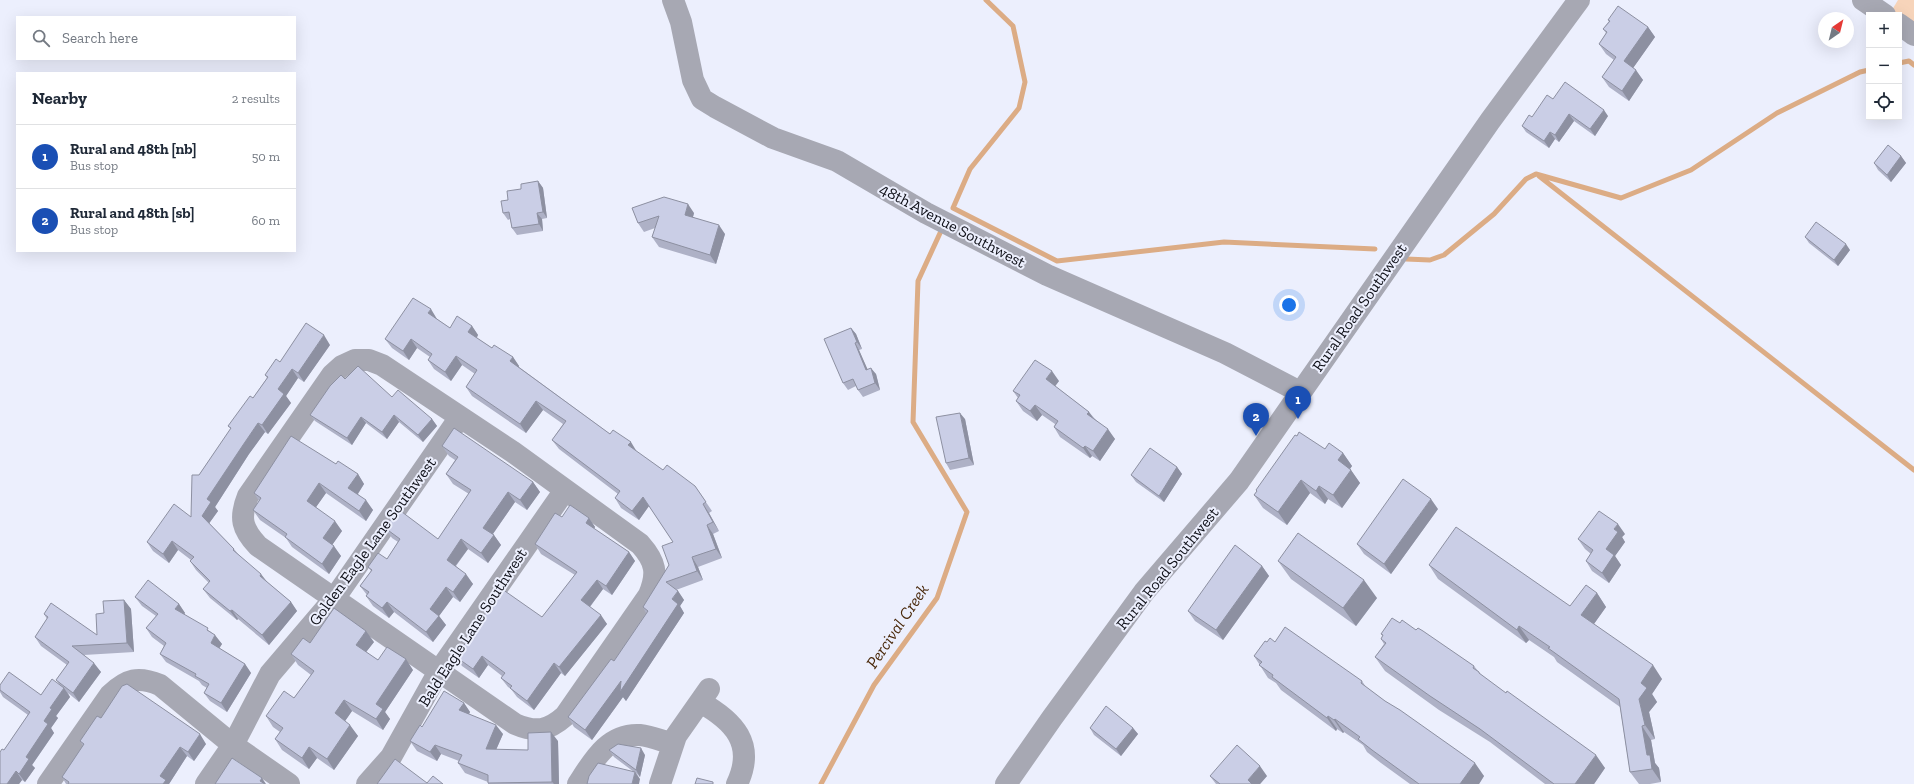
<!DOCTYPE html>
<meta charset="utf-8">
<style>
:root{--surface:#fff;--page:#f6f6f7;--text:#1f2937;--muted:#747a83;--line:#e0e1e3;--accent:#d93025}
body{margin:0;font-family:"Zilla Slab",serif;background:var(--page);color:var(--text)}
.controls{position:absolute;right:12px;top:12px;display:grid;overflow:hidden;border-radius:0px;box-shadow:0 4px 16px #0002}
.controls button{width:36px;height:36px;display:grid;place-items:center;padding:0;border:0;border-bottom:1px solid var(--line);background:var(--surface);color:var(--text);font:20px sans-serif}
.compass{position:absolute;left:1818px;top:12px;width:36px;height:36px;border-radius:50%;background:var(--surface);box-shadow:0 4px 16px #0002;rotate:35deg}
.you{position:absolute;left:1289px;top:305px;width:14px;height:14px;margin:-10px;border:3px solid #fff;border-radius:50%;background:#1a73e8;box-shadow:0 0 0 6px #1a73e833}
.badge{display:grid;place-items:center;width:26px;height:26px;border-radius:50%;background:var(--accent);color:#fff;font-size:13px;font-weight:700}
.pin{position:absolute;translate:-50% -33px;filter:drop-shadow(0 1px 2px #0008)}
.pin::after{content:'';position:absolute;top:21px;width:14px;height:12px;background:inherit;clip-path:polygon(0 0,100% 0,50% 100%)}
.list{margin:0;padding:0;list-style:none}
h2{display:flex;justify-content:space-between;align-items:center;height:52px;margin:0;padding:0 16px;font-size:17px}
h2 small{font-size:13px;font-weight:400;color:var(--muted)}
.list li{display:grid;grid-template-columns:26px 1fr auto;gap:12px;align-items:center;box-sizing:border-box;height:64px;padding:0 16px;border-top:1px solid var(--line)}
.list b{display:block;font-size:15px;white-space:nowrap}
.list p{margin:0;font-size:13px;white-space:nowrap;color:var(--muted)}
.list em{font-size:13px;font-style:normal;color:var(--muted)}
.icon{flex:none;width:22px;height:22px;fill:none;stroke:currentColor;stroke-width:2;stroke-linecap:round;stroke-linejoin:round}
.map{position:relative;flex:none;width:1914px;height:784px;overflow:hidden}
.search{position:absolute;background:var(--surface);box-shadow:0 4px 16px #0002;left:16px;top:16px;width:280px;height:44px;display:flex;align-items:center;gap:10px;box-sizing:border-box;padding:0 14px;border-radius:0px;color:var(--muted);font-size:15px}
.panel{position:absolute;background:var(--surface);box-shadow:0 4px 16px #0002;left:16px;top:72px;width:280px;height:180px;border-radius:0px}
.map>svg:first-child{display:block}
.green{fill:#f7d4ba}
.lines{fill:none;stroke-linecap:round;stroke-linejoin:round}
.stream{stroke:#dcac85;stroke-width:5}
.minor{stroke:#a7a8b3;stroke-width:22}
.wall{fill:#aeb1c6}
.shaded-wall{fill:#8d90a1}
.building{fill:#cacee6;stroke:#8d90a1}
.labels{text-anchor:middle;stroke-width:4;stroke-linejoin:round;paint-order:stroke}
.street-label{font-size:16px;fill:#0e0f17;stroke:#eceffd}
.water-label{font-size:17px;font-style:italic;fill:#49280a;stroke:#eceffd}
</style>
<div class="map">
<svg width="1914" height="784" viewBox="0 0 1914 784">
<rect width="100%" height="100%" fill="#eceffd"/>
<path class="green" d="M1898 0H1914V26L1892 10Z"/>
<g class="lines">
<path class="stream" d="M986 0 1013 26 1025 82 1019 108 970 169 953 208 1057 261 1224 242 1375 249
M1899 63 1909 61 1914 65
M1539 176 1914 470
M1406 259 1430 260 1444 255 1494 214 1526 179 1536 174 1621 198 1691 170 1777 113 1860 72 1869 70
M821 784 874 685 937 598 967 512 913 422 918 281 941 231"/>
<path class="minor" d="M673 0 681 22 693 80 702 99 715 107 773 138 837 161 926 213 1047 275 1225 353 1300 392
M1863 0 1885 15
M1899 24 1914 35
M355 360H369L382 365 513 452 640 544C656 562 658 573 649 595L565 716C548 731 536 733 515 724L258 546C242 529 239 518 248 496L332 375 342 366Z
M700 702C734 721 756 744 737 784
M48 784 110 695C127 679 138 676 160 685L233 745 289 784
M206 784 233 745 270 674 334 599 460 417
M367 784 391 757 439 671 565 490
M578 784C593 761 608 733 640 735 651 736 662 741 673 744
M660 784 676 736 709 689
M1006 784 1052 718 1144 592 1239 481 1490 121 1579 0"/>
</g>
<path class="wall" d="M1608 20 1648 27 1655 37 1633 68 1643 80 1629 101 1609 87 1602 77 1614 60 1606 54 1599 44 1606 33 1603 29 1609 21Z
M1553 99 1608 116 1595 136 1574 121 1559 142 1555 139 1549 148 1526 132 1522 126Z
M1901 156 1906 163 1891 182 1878 170 1874 163Z
M538 181 543 188 547 218 542 219 543 231 517 235 512 228 510 219 508 220 503 213 508 200 521 189Z
M632 208 694 213 693 217 725 234 716 264 659 247 652 237 655 228 644 232 638 223Z
M1805 237 1850 250 1838 266 1809 243Z
M437 319 450 328 472 326 478 335 477 338 492 348 513 357 519 366V367L610 434 663 470 695 486 712 511 709 513 719 531 713 534 722 558 698 567 703 580 676 590 678 591 684 600 680 606 684 613 626 701 623 697 592 740 574 727 568 717 614 661 646 613 643 607 669 565 673 542 649 506 639 520 621 508 615 498 618 494 559 449 552 440 563 424 543 410 526 433 472 396 466 387 475 374 462 365 451 381 434 369 428 360 430 357 417 348 409 360 392 348 385 339Z
M851 328 856 334 862 349 859 350 867 369 876 374 880 390 863 397 858 390 856 386 848 390 843 383Z
M330 345 304 382 298 378 286 396 291 403 268 434 265 432 249 454 215 507 218 511 209 523 234 549 238 554 267 582 291 602 297 611 269 645 238 619 237 620 210 598 203 589 209 583 196 570 190 561 191 560 178 550 169 563 153 551 147 542 191 517 199 475 231 429 228 426 253 398 267 378 265 375 280 362Z
M345 379 392 397 432 419 437 426 423 442 399 422 387 439 366 423 352 445 315 421 310 415Z
M1059 381 1055 386 1089 412 1095 419 1115 439 1100 461 1092 456 1090 458 1060 437 1054 427 1055 424 1042 415 1037 421 1023 411 1016 401 1018 398 1013 391Z
M965 419 974 465 950 470 946 463Z
M442 446 533 482 540 492 527 510 515 502 493 534 501 545 488 563 468 549 456 566 473 584 460 602 453 597 439 616 446 625 433 642 394 612 389 618 373 606 366 596 367 595 360 586 371 571 368 567 387 559 398 542 392 538 385 528 438 539 469 494 453 484 446 474 455 460 449 456Z
M1325 449 1343 453 1352 466 1350 469 1360 483 1342 508 1328 499 1325 504 1310 493 1287 525 1263 508 1254 495 1257 491 1256 490Z
M336 464 358 474 364 484 358 494 373 510 366 521 326 493 316 507 342 531 332 545 341 556 329 574 292 547 286 538 260 520 253 510 259 501 254 493Z
M1177 467 1182 474 1164 502 1136 482 1131 475Z
M1438 509 1391 574 1364 554 1357 544Z
M562 517 589 518 595 527 594 529 629 552 635 561 612 595 603 589 590 607 607 624 565 676 561 673 534 710 517 697 511 689 508 687 501 678 502 676 488 665 479 678 462 666 456 657 542 617 575 575 541 554 535 544Z
M1625 534 1622 537 1625 542 1615 556 1621 565 1609 583 1592 571 1586 561 1591 554 1585 549 1578 539Z
M1278 561 1377 598 1356 626 1291 579Z
M1429 565 1570 606 1597 593 1606 607 1594 624 1662 679 1652 694 1657 702 1649 712 1655 739 1651 740 1655 763 1659 768 1661 782 1650 784H1639L1630 772 1620 707 1557 662 1554 657 1529 640 1526 643 1438 579Z
M1262 566 1269 576 1223 640 1195 621 1188 611Z
M135 597 179 604 185 613 184 615 211 632 222 644 219 648 245 664 251 673 227 712 210 701 204 693 207 688 202 685 199 681 166 662 160 654 164 646 152 637 146 628 156 616 142 606Z
M124 600 131 609 134 652 84 655 101 672 79 702 68 693 70 697 56 716 58 718 51 728 54 733 32 765 35 768 25 782 22 780 19 784H0L4 750 28 715 3 697 0 692V685L41 695 59 684 56 680 67 665 41 646 35 637 47 619 44 614 97 635 104 613Z
M1400 623 1416 630 1474 666 1482 676 1605 768 1594 784H1545L1490 742 1439 710 1385 671 1375 657 1384 644 1381 639 1383 636 1381 634Z
M374 642 366 652 378 660 413 670 385 712 390 719 383 730 352 711 345 721 358 736 334 770 317 758 309 769 282 750 275 739 280 732 273 727 266 716 294 698 311 675 298 665 291 654 310 643Z
M1267 642H1275L1362 681 1366 687 1484 776 1479 784H1410L1381 763 1367 752 1363 745 1344 732 1343 733 1337 729 1336 731 1281 690 1276 683 1268 678 1254 656Z
M464 703 470 712 469 714 503 734 496 750H528L558 741 559 784H488V782L465 773 458 763 459 761 441 754 437 761 417 751 410 741 422 727Z
M101 718 206 744 194 761 187 756 169 784H66L62 777 83 746 80 741Z
M1090 728H1133L1138 734 1121 756 1094 735Z
M609 750 645 755 640 777 636 773 640 779 634 772 614 757Z
M1210 776H1267L1260 784H1216Z"/>
<path class="shaded-wall" d="M1648 27 1655 37 1631 71 1624 61Z
M1636 70 1643 80 1629 101 1622 91Z
M1604 110 1608 116 1595 136 1590 129Z
M1569 114 1574 121 1559 142 1555 135Z
M1550 132 1555 139 1549 148 1544 141Z
M1901 156 1906 163 1891 182 1887 175Z
M538 181 543 188 547 218 543 212Z
M688 204 694 213 691 224 685 215Z
M537 213 542 219 543 231 539 224Z
M719 225 725 234 716 264 710 255Z
M1846 244 1850 250 1838 266 1834 260Z
M431 309 437 319 435 322 428 313Z
M472 326 478 335 474 341 468 332Z
M851 328 856 334 862 349 857 342Z
M324 335 330 345 304 382 298 373Z
M411 339 417 348 409 360 403 351Z
M855 343 859 350 871 377 866 370Z
M456 356 462 365 451 381 445 372Z
M513 357 519 366 517 370 510 361Z
M871 368 876 374 880 390 875 383Z
M292 369 298 378 286 396 291 403 268 434 262 425 278 389Z
M1052 371 1059 381 1053 389 1046 379Z
M536 401 543 410 526 433 520 424Z
M1035 405 1042 415 1037 421 1030 411Z
M1089 412 1096 422 1087 414Z
M960 413 965 419 974 465 969 458Z
M394 415 399 422 387 439 382 432Z
M361 417 366 423 352 445 347 438Z
M432 419 437 426 423 442 418 435Z
M258 423 265 432 249 454 215 507 218 511 208 525 202 516 207 499 243 445Z
M1108 429 1115 439 1100 461 1093 451Z
M631 442 637 452 628 445Z
M1085 446 1092 456 1090 458 1083 448Z
M1343 453 1352 466 1347 473 1338 460Z
M1177 467 1182 474 1164 502 1159 496Z
M1351 470 1360 483 1342 508 1333 495Z
M358 474 364 484 355 498 348 488Z
M1301 480 1310 493 1287 525 1278 512Z
M533 482 540 492 527 510 520 500Z
M319 483 326 493 314 510 307 501Z
M1319 486 1328 499 1325 504 1316 491Z
M508 492 515 502 490 538 483 528Z
M643 497 649 506 639 520 632 511Z
M1431 499 1438 509 1391 574 1384 564Z
M366 500 373 510 366 521 359 511Z
M703 504 709 513 719 531 713 522Z
M589 518 595 527 592 532 586 523Z
M335 521 342 531 330 548 323 538Z
M1618 524 1625 534 1622 537 1625 542 1615 556 1621 565 1609 583 1602 573 1606 549 1614 529Z
M707 525 713 534 722 558 716 549Z
M494 535 501 545 488 563 481 553Z
M461 539 468 549 453 569 447 560Z
M172 541 178 550 169 563 163 554Z
M334 546 341 556 329 574 322 564Z
M629 552 635 561 612 595 606 586Z
M692 557 698 567 703 580 697 571Z
M1262 566 1269 576 1223 640 1216 630Z
M261 574 268 583 260 576Z
M466 574 473 584 460 602 453 592Z
M597 580 603 589 588 609 581 600Z
M1364 580 1377 598 1356 626 1343 608Z
M446 587 453 597 439 616 446 625 433 642 426 632 430 609Z
M678 591 684 600 680 606 684 613 626 701 623 697 592 740 585 730Z
M1597 593 1606 607 1591 628 1581 615Z
M124 600 131 609 134 652 127 643Z
M291 602 297 611 269 645 262 635Z
M387 602 394 612 389 618 382 608Z
M179 604 185 613 181 618 175 609Z
M232 610 238 619 237 620 230 611Z
M601 615 607 624 565 676 559 667Z
M1519 626 1529 640 1526 643 1517 630Z
M366 631 374 642 363 656 356 645Z
M215 635 222 644 217 652 211 643Z
M482 656 488 665 479 678 473 669Z
M406 659 413 670 385 712 390 719 383 730 376 719V704Z
M94 663 101 672 79 702 73 693Z
M554 663 561 673 534 710 527 701Z
M245 664 251 673 227 712 221 703Z
M1653 665 1662 679 1652 694 1657 702 1649 712 1655 739 1645 725 1639 699 1641 683Z
M64 688 70 697 56 716 58 718 51 728 54 733 32 765 35 768 25 782 19 774 26 757 50 708Z
M344 700 352 711 343 724 335 713Z
M464 703 470 712 466 719 459 710Z
M1328 716 1337 729 1336 731 1327 718Z
M1335 719 1344 732 1343 733 1334 720Z
M350 725 358 736 334 770 327 759Z
M496 725 503 734 492 759 486 749Z
M1642 726 1651 740 1655 763 1659 768 1661 782 1652 769 1647 755Z
M1133 728 1138 734 1121 756 1116 749Z
M551 732 558 741 559 784H554L552 782Z
M200 734 206 744 194 761 188 752Z
M435 745 441 754 437 761 430 752Z
M180 747 187 756 169 784H163L160 776Z
M309 747 317 758 309 769 302 758Z
M641 748 645 755 640 777 636 770Z
M1596 755 1605 768 1594 784H1575Z
M1475 763 1484 776 1479 784H1460Z
M1260 766 1267 776 1260 784H1250L1248 780Z
M16 771 22 780 19 784H7Z
M635 772 640 779 639 784H632Z
M262 778 266 784H262L260 781Z"/>
<path class="building" d="M1618 6 1648 27 1624 61 1636 70 1622 91 1602 77 1616 57 1599 44 1607 32 1603 29 1610 21 1608 20Z
M1565 82 1604 110 1590 129 1569 114 1555 135 1550 132 1544 141 1522 126 1529 115 1532 117 1547 95 1553 99Z
M1888 145 1901 156 1887 175 1874 163Z
M538 181 543 212 537 213 539 224 512 228 509 212 503 213 501 201 508 200 507 191 521 189V184Z
M664 197 688 204 685 215 719 225 710 255 652 237 659 216 638 223 632 208Z
M1816 222 1846 244 1834 260 1805 237Z
M413 298 431 309 428 313 450 328 457 316 472 326 468 332 492 348 494 345 513 357 510 361 610 434 613 430 631 442 628 445 663 470 667 465 695 486 706 502 703 504 713 522 707 525 716 549 692 557 697 571 666 582 678 591 672 599 678 604 620 692 621 681 585 730 568 717 611 659 614 661 648 611 643 607 669 565 662 546 673 542 643 497 632 511 615 498 620 491 552 440 566 421 536 401 520 424 466 387 477 370 456 356 445 372 428 360 432 354 411 339 403 351 385 339Z
M306 323 324 335 298 373 292 369 278 389 284 394 262 425 258 423 243 445 207 499 211 502 202 516 234 549 233 550 261 574 260 576 291 602 262 635 232 610 230 611 203 589 210 581 190 561 194 557 172 541 163 554 147 542 174 504 191 517 192 475H199L231 428 228 426 250 396 253 398 268 377 265 375 276 359 280 362Z
M851 328 857 342 855 343 866 370 871 368 875 383 858 390 853 379 843 383 824 339Z
M1035 360 1052 371 1046 379 1089 412 1087 414 1108 429 1093 451 1085 446 1083 448 1054 427 1058 421 1035 405 1030 411 1016 401 1020 395 1013 391Z
M358 366 392 397 398 390 432 419 418 435 394 415 382 432 361 417 347 438 310 415 330 386 341 375 345 379Z
M960 413 969 458 946 463 936 417Z
M454 428 533 482 520 500 508 492 483 528 494 535 481 553 461 539 447 560 466 574 453 592 446 587 430 609 439 616 426 632 387 602 382 608 366 596 369 592 360 586 372 570 368 567 378 553 387 559 400 539 385 528 398 509 438 539 471 490 446 474 458 457 442 446Z
M1299 432 1325 449 1329 443 1343 453 1338 460 1351 470 1333 495 1319 486 1316 491 1301 480 1278 512 1254 495 1257 491 1256 490 1295 435 1297 436Z
M291 436 336 464 338 461 358 474 348 488 366 500 359 511 319 483 307 501 335 521 323 538 334 546 322 564 285 537 287 534 253 510 261 498 254 493Z
M1150 448 1177 467 1159 496 1131 475Z
M1403 479 1431 499 1384 564 1357 544Z
M570 505 589 518 586 523 629 552 606 586 597 580 581 600 601 615 559 667 554 663 527 701 510 688 512 686 501 678 505 673 482 656 473 669 456 657 502 589 542 617 577 572 535 544 555 513 562 517Z
M1599 511 1618 524 1614 529 1618 532 1606 549 1614 555 1602 573 1586 561 1593 550 1578 539Z
M1456 527 1570 606 1586 585 1597 593 1581 615 1653 665 1641 683 1647 688 1639 699 1645 725 1642 726 1647 755H1650L1652 769 1630 772 1619 699 1548 648 1550 647 1519 626 1517 630 1429 565Z
M1298 533 1364 580 1343 608 1278 561Z
M1235 545 1262 566 1216 630 1188 611Z
M148 580 179 604 175 609 208 628 207 630 215 635 211 643 245 664 221 703 204 693 209 684 195 676 196 674 160 654 166 643 146 628 158 614 135 597Z
M124 600 127 643 72 646 94 663 73 693 56 680 69 662 35 637 48 617 44 614 51 603 97 635 96 614 104 613 103 601Z
M334 608 366 631 356 645 378 660 387 647 406 659 376 704 383 709 376 719 344 700 335 713 350 725 327 759 309 747 302 758 275 739 283 728 266 716 284 691 294 698 314 671 291 654 303 638 310 643Z
M1392 618 1400 623 1402 620 1416 630 1418 628 1423 631 1474 666 1473 668 1479 672V673L1506 693 1507 691 1596 755 1575 784H1554L1480 729 1430 696 1375 657 1386 643 1381 639 1383 635 1381 634Z
M1285 627 1362 681 1361 683 1385 701 1400 710 1475 763 1460 784H1419L1372 750 1358 739 1360 737 1335 719 1334 720 1328 716 1327 718 1272 677 1273 675 1259 665 1262 662 1254 656 1265 641 1267 642 1270 638 1275 642Z
M9 672 41 695 52 679 64 688 50 708 52 709 44 721 48 724 26 757 29 759 19 774 16 771 7 784H0V752L2 749 4 750 30 712 0 690V685Z
M127 684 200 734 188 752 180 747 160 776 166 780 163 784H68L69 782 62 777 84 744 80 741 97 716 101 718 122 686Z
M444 691 464 703 459 710 496 725 486 749 528 750V733L551 732 552 782 488 783V775L458 763 462 755 435 745 430 752 410 741 420 725 422 727Z
M1106 706 1133 728 1116 749 1090 728Z
M618 744 641 748 636 770 609 750Z
M1237 745 1260 766 1248 780 1252 784H1220L1210 776Z
M232 758 262 778 260 781 265 784H215Z
M395 759 427 783 433 776 443 784H377Z
M598 763 635 772 632 784H587L589 776Z
M697 778 713 782V784H695Z"/>
<g class="labels">
<g class="street-label">
<text transform="translate(953 225) rotate(28)" y="6">48th Avenue Southwest</text>
<text transform="translate(1359 307) rotate(-55)" y="6">Rural Road Southwest</text>
<text transform="translate(372 541) rotate(-54)" y="6">Golden Eagle Lane Southwest</text>
<text transform="translate(1167 568) rotate(-51)" y="6">Rural Road Southwest</text>
<text transform="translate(472 627) rotate(-57)" y="6">Bald Eagle Lane Southwest</text>
</g>
<g class="water-label">
<text transform="translate(897 626) rotate(-56)" y="6">Percival Creek</text>
</g>
</g>
</svg>
<div class="controls">
<button>+</button>
<button>−</button>
<button><svg class="icon" aria-label="locate" viewBox="0 0 24 24"><circle cx="12" cy="12" r="6"/><path d="M12 2v4M12 18v4M2 12h4M18 12h4"/></svg></button>
</div>
<svg class="compass" viewBox="-18 -18 36 36"><path d="M0-13l5 13h-10z" fill="#e53935"/><path d="M0 13l5-13h-10z" fill="#747a83"/></svg>
<div class="you"></div>
<div class="pin badge" style="left:1298px;top:419px;background:#1a4fb4">1</div>
<div class="pin badge" style="left:1256px;top:436px;background:#1a4fb4">2</div>
<div class="search"><svg class="icon" aria-label="search" viewBox="0 0 24 24"><circle cx="10" cy="10" r="6"/><path d="M15 15l6 6"/></svg>Search here</div>
<section class="panel">
<h2>Nearby<small>2 results</small></h2>
<ul class="list">
<li><span class="badge" style="background:#1a4fb4">1</span><div><b>Rural and 48th [nb]</b><p>Bus stop</p></div><em>50 m</em></li>
<li><span class="badge" style="background:#1a4fb4">2</span><div><b>Rural and 48th [sb]</b><p>Bus stop</p></div><em>60 m</em></li>
</ul>
</section>
</div>
